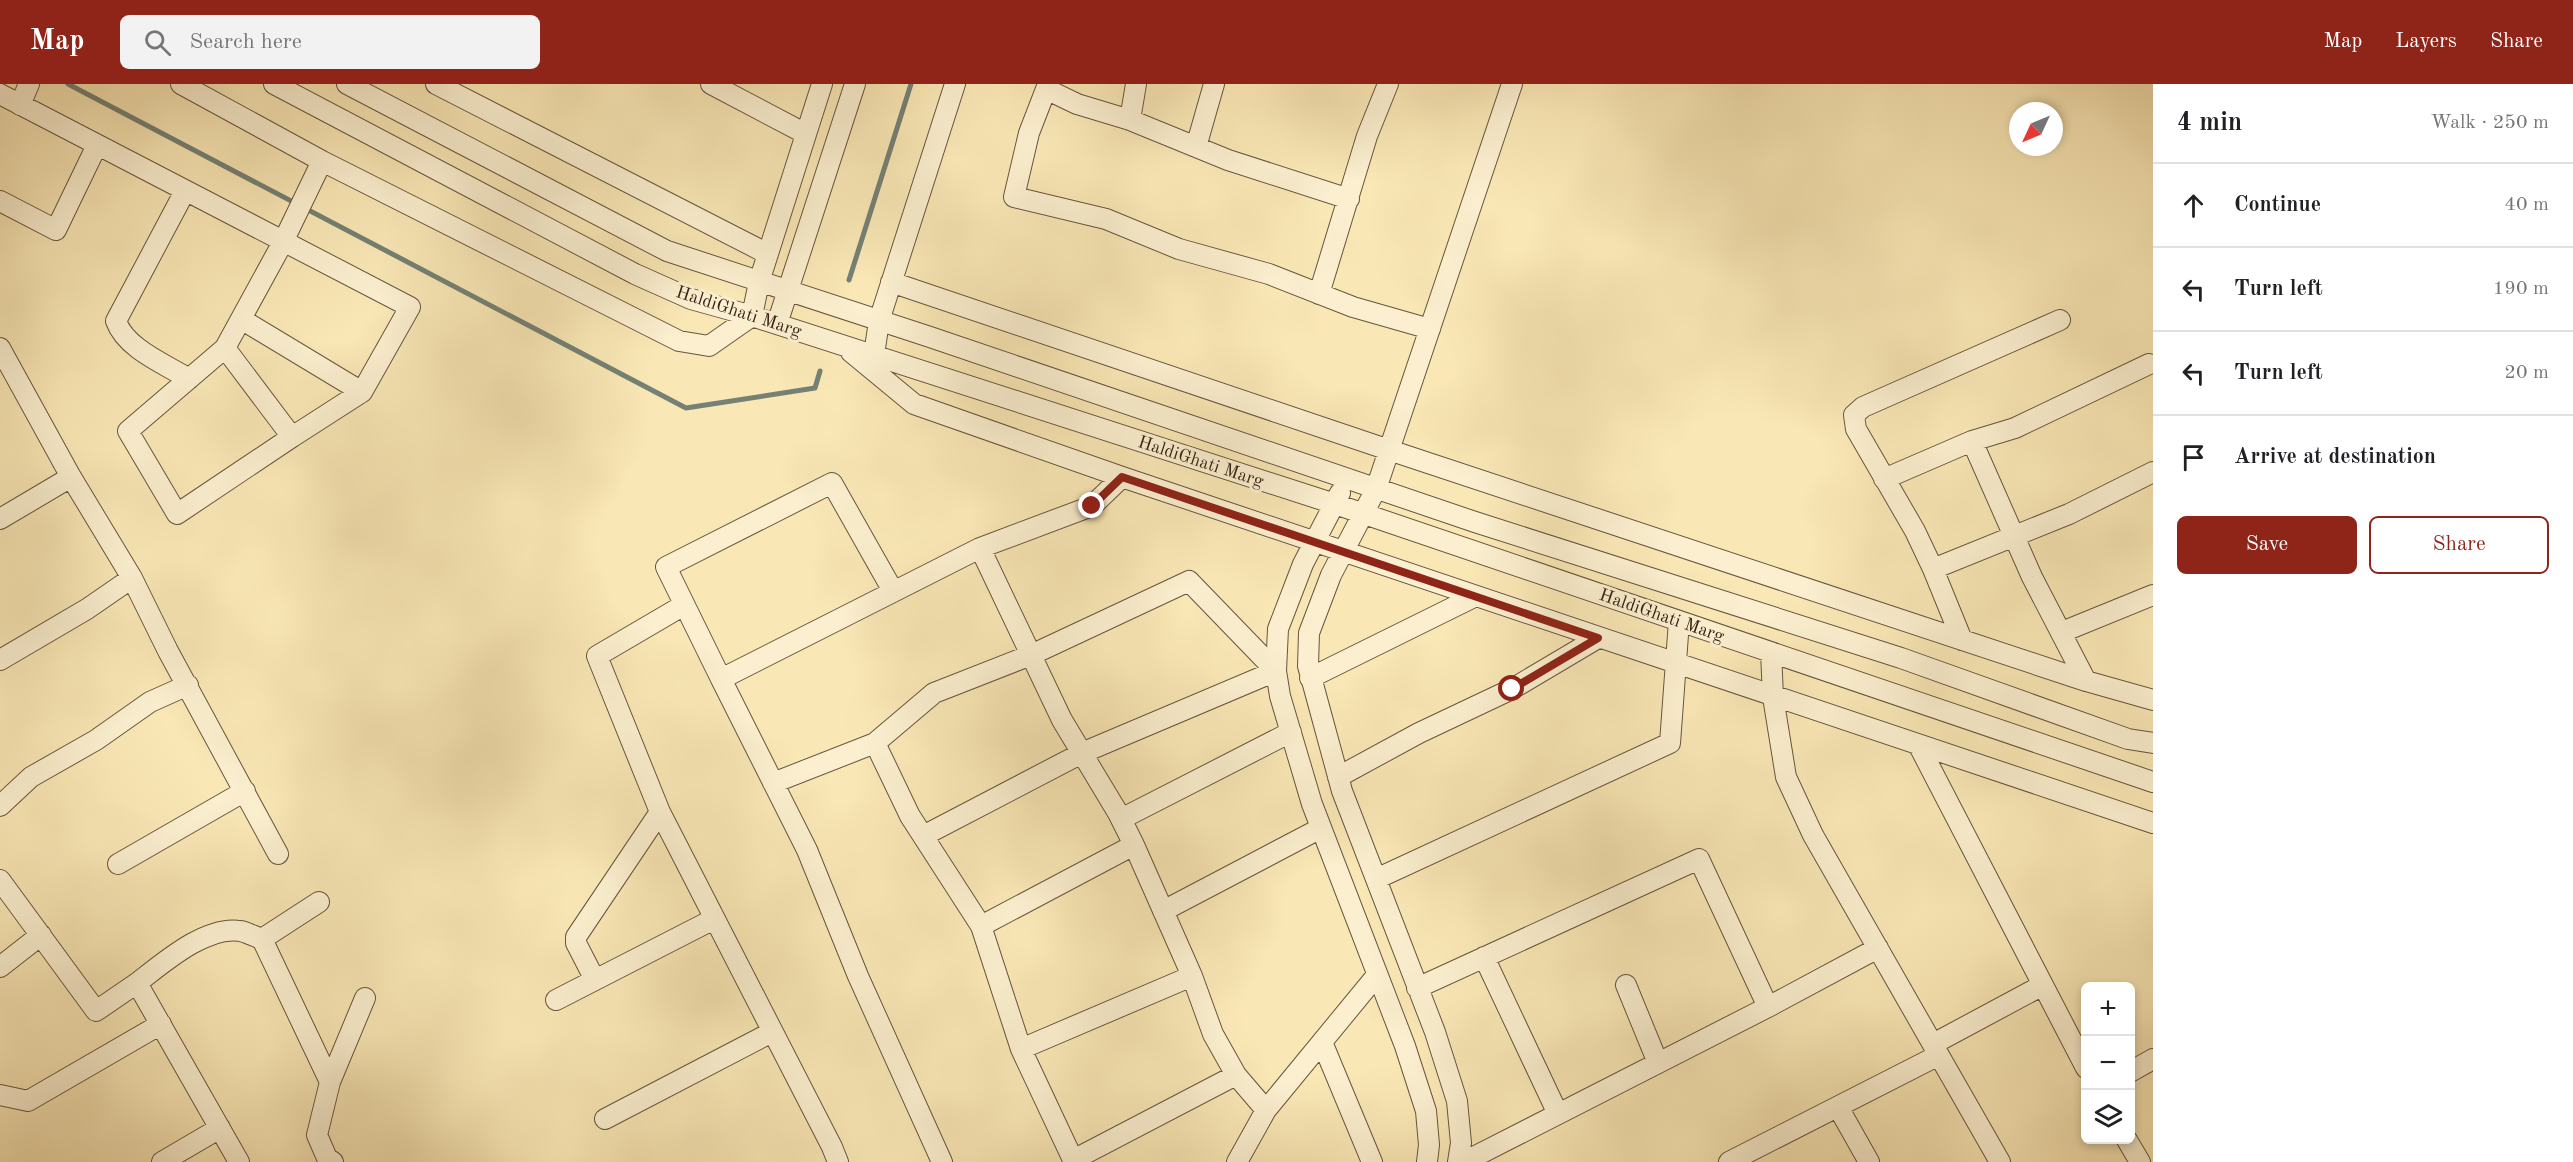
<!DOCTYPE html>
<meta charset="utf-8">
<style>
:root{--surface:#fff;--page:#f2f2f2;--text:#202124;--muted:#757577;--line:#e0e0e0;--accent:#8f2418}
body{margin:0;font-family:"Old Standard TT",serif;background:var(--page);color:var(--text)}
.controls{position:absolute;right:18px;bottom:18px;display:grid;overflow:hidden;border-radius:9px;box-shadow:0 3px 9px #0003}
.controls button{width:54px;height:54px;display:grid;place-items:center;padding:0;border:0;border-bottom:2px solid var(--line);background:var(--surface);color:var(--text);font:30px sans-serif}
.compass{position:absolute;left:2009px;top:18px;width:54px;height:54px;border-radius:50%;background:var(--surface);box-shadow:0 3px 9px #0003;rotate:226deg}
.stop{position:absolute;width:18px;height:18px;margin:-14px;border:4px solid #8f2418;border-radius:50%;background:#fff}
.stop.end{background:#8f2418;border-color:#fff;box-shadow:0 2px 6px #0008}
.list{margin:0;padding:0;list-style:none}
h2{display:flex;justify-content:space-between;align-items:center;height:78px;margin:0;padding:0 24px;font-size:26px}
h2 small{font-size:20px;font-weight:400;color:var(--muted)}
.list li{display:grid;grid-template-columns:39px 1fr auto;gap:18px;align-items:center;box-sizing:border-box;height:84px;padding:0 24px;border-top:2px solid var(--line)}
.list b{display:block;font-size:22px;white-space:nowrap}
.list em{font-size:20px;font-style:normal;color:var(--muted)}
.actions{display:flex;gap:12px;padding:18px 24px}
.actions a{flex:1;padding:14px 0;border:2px solid var(--accent);border-radius:9px;text-align:center;font-size:21px;color:var(--accent)}
.actions .main{background:var(--accent);color:#fff}
.icon{flex:none;width:33px;height:33px;fill:none;stroke:currentColor;stroke-width:2;stroke-linecap:round;stroke-linejoin:round}
.map{position:relative;flex:none;width:2153px;height:1078px;overflow:hidden}
header{display:flex;align-items:center;gap:36px;box-sizing:border-box;height:84px;padding:0 30px;background:var(--accent);color:#fff}
header strong{font-size:28px}
nav{display:flex;gap:33px;margin-inline-start:auto;font-size:21px}
.search{width:420px;height:54px;background:var(--page);display:flex;align-items:center;gap:15px;box-sizing:border-box;padding:0 21px;border-radius:9px;color:var(--muted);font-size:22px}
main{display:flex}
aside{flex:1;background:var(--surface)}
.map>svg:first-child{display:block}
.lines{fill:none;stroke-linecap:round;stroke-linejoin:round}
.stream{stroke:#748174;stroke-width:5}
.minor-casing{stroke:#67553d;stroke-width:22}
.minor{stroke:#fbefcf;stroke-width:20}
.route{stroke:#8f2418;stroke-width:8}
.labels{text-anchor:middle;stroke-width:6;stroke-linejoin:round;paint-order:stroke}
.street-label{font-size:18px;fill:#362415;stroke:#fbefcf}
</style>
<header>
<strong>Map</strong>
<div class="search"><svg class="icon" aria-label="search" viewBox="0 0 24 24"><circle cx="10" cy="10" r="6"/><path d="M15 15l6 6"/></svg>Search here</div>
<nav><a>Map</a><a>Layers</a><a>Share</a></nav>
</header>
<main>
<div class="map">
<svg width="2153" height="1078" viewBox="0 0 2153 1078">
<rect width="100%" height="100%" fill="#f9e7b5"/>
<filter id="stains"><feTurbulence type="fractalNoise" baseFrequency=".00333" numOctaves="4"/><feColorMatrix values="0 0 0 0 .2 0 0 0 0 .09 0 0 0 0 .02 0 0 0 .5 -.17"/></filter>
<radialGradient id="worn" r=".72"><stop offset=".6" stop-color="#630" stop-opacity="0"/><stop offset="1" stop-color="#630" stop-opacity=".3"/></radialGradient>
<g class="lines">
<path class="stream" d="M68 0 686 324 815 304 820 287
M849 196 911 0"/>
<defs>
<path id="minor" d="M181 0 322 77 679 257 709 262 752 232 759 198 822 0
M274 0 635 190 691 215 752 232 1335 420 2153 698
M347 0 667 167 930 253 1475 438 1901 574 2128 655 2153 659
M436 0 768 170
M711 0 806 50
M1048 0 1029 49 1014 113 1106 135 1179 165 1269 190 1353 223 1430 245
M1046 5 1077 20 1130 36 1228 76 1349 115
M0 10 410 223 362 308 241 235
M20 21 29 0
M1130 36 1136 0
M1196 63 1214 0
M185 107 116 237C126 265 165 280 189 295
M0 117 56 146 97 61
M891 198 1389 366 2086 597 2153 616
M1319 210 1367 52 1388 0
M777 240 855 0
M0 264 71 393 132 494 168 567 278 770
M225 264 292 353 362 308
M851 268 914 320 1122 393 2153 739
M874 271 879 237 955 0
M292 353 177 430 128 347 225 264 283 158 322 77
M1972 357 2032 493 2086 597
M1884 395 1972 357 2015 344 2149 280
M1340 409 1303 480 1278 545 1276 587 1280 612 1312 720 1405 962 1426 1027 1429 1061 1427 1078
M0 435 71 393
M980 464 1062 636 1118 729 1134 761 1192 892 1213 950 1236 991 1266 1026 1237 1078
M1933 485 2069 430 2153 388
M684 521 597 572 660 728 832 1063 838 1078
M2062 548 2153 511
M1962 556 1933 485 1915 447 1856 345 1854 331 1863 323 2060 236
M1771 568 1773 613 1786 693 1813 751 2000 1078
M0 576 87 525 132 494
M1310 594 1476 512
M721 595 666 483 832 399 893 507
M875 659 910 732 981 842 1021 965 1074 1078
M1919 662 2086 984
M1338 693 1419 649 1512 605 1598 554
M773 699 875 659 934 609 1031 571 1189 497 1276 587 1082 669 923 752
M0 722 31 693 96 656 150 618 188 601
M1121 735 1291 648
M118 780 245 707
M1376 795 1670 659 1679 537
M0 796 96 927 137 899 239 1078
M319 818 262 855 330 998 317 1051 327 1074 333 1078
M1163 827 1321 744
M981 842 1134 761
M1484 873 1558 1030
M0 883 41 851
M595 896 576 859V853L660 728
M137 899C162 880 206 841 240 847 247 848 255 853 262 855
M1626 901 1658 979
M1417 904 1699 775 1768 923
M556 916 714 835
M1322 958 1372 1078
M1933 960 2043 901
M1021 965 1192 892
M2130 988 2153 975
M330 998 365 914
M0 1011 28 1017 161 940
M1838 1023 1869 1078
M1266 1026 1377 891
M605 1035 772 948
M2127 1056 2140 1078
M1073 1076 1236 991
M162 1078 220 1044
M942 1078 858 892 807 766 721 595 980 464 1092 422 1122 393
M1458 1078 1461 1059 1457 1017 1435 948 1342 707 1308 582 1309 549 1331 491 1376 405 1512 0
M1464 1078 1768 923 1878 864
M1729 1078 1939 971"/>
</defs>
<use href="#minor" class="minor-casing"/>
<use href="#minor" class="minor"/>
</g>
<g class="lines">
<path class="route" d="M1092 422 1122 393 1598 554 1512 605"/>
</g>
<g class="labels">
<g class="street-label">
<text transform="translate(739 227) rotate(18)" y="6">HaldiGhati Marg</text>
<text transform="translate(1201 377) rotate(18)" y="6">HaldiGhati Marg</text>
<text transform="translate(1662 531) rotate(19)" y="6">HaldiGhati Marg</text>
</g>
</g>
<rect width="100%" height="100%" filter="url(#stains)"/>
<rect width="100%" height="100%" fill="url(#worn)"/>
</svg>
<div class="controls">
<button>+</button>
<button>−</button>
<button><svg class="icon" aria-label="layers" viewBox="0 0 24 24"><path d="M12 4l9 5-9 5-9-5zM3 14l9 5 9-5"/></svg></button>
</div>
<svg class="compass" viewBox="-18 -18 36 36"><path d="M0-13l5 13h-10z" fill="#e53935"/><path d="M0 13l5-13h-10z" fill="#757577"/></svg>
<div class="stop" style="left:1512px;top:605px"></div>
<div class="stop end" style="left:1092px;top:422px"></div>
</div>
<aside>
<h2>4 min<small>Walk · 250 m</small></h2>
<ul class="list">
<li><svg class="icon" aria-label="ahead" viewBox="0 0 24 24"><path d="M12 20V5M6 11l6-6 6 6"/></svg><div><b>Continue</b></div><em>40 m</em></li>
<li><svg class="icon" aria-label="left" viewBox="0 0 24 24"><path d="M17 20v-9H6M10 6l-5 5 5 5"/></svg><div><b>Turn left</b></div><em>190 m</em></li>
<li><svg class="icon" aria-label="left" viewBox="0 0 24 24"><path d="M17 20v-9H6M10 6l-5 5 5 5"/></svg><div><b>Turn left</b></div><em>20 m</em></li>
<li><svg class="icon" aria-label="arrive" viewBox="0 0 24 24"><path d="M6 21V4h12l-3 4 3 4H6"/></svg><div><b>Arrive at destination</b></div></li>
</ul>
<div class="actions"><a class="main">Save</a><a>Share</a></div>
</aside>
</main>
